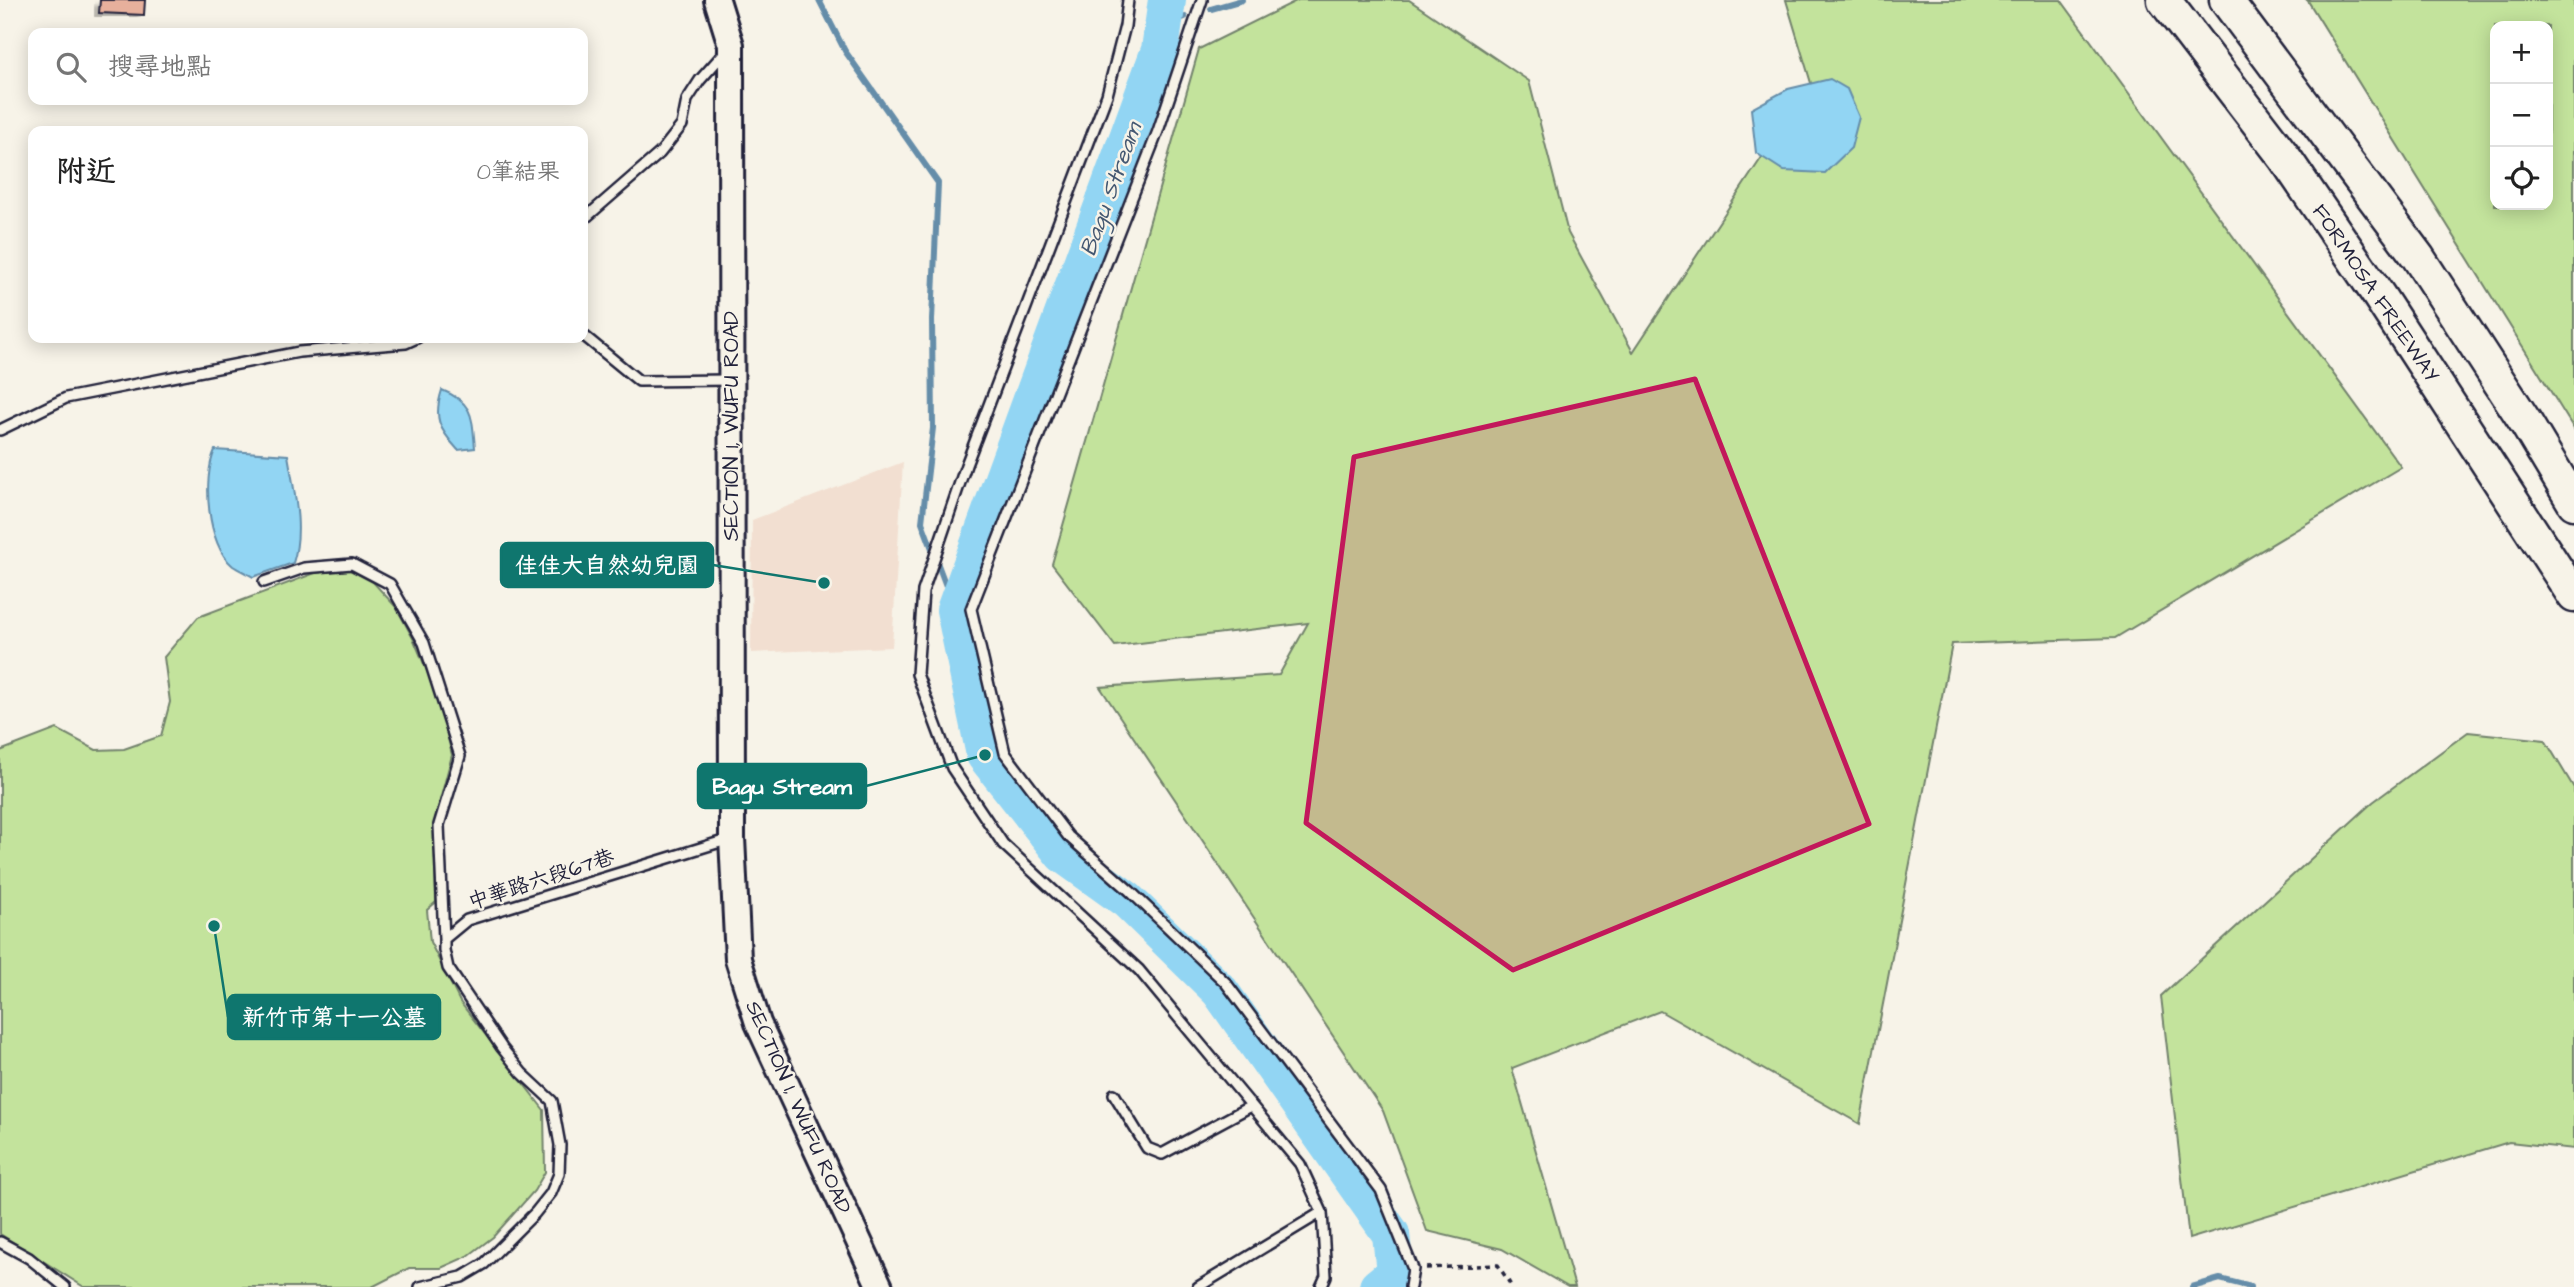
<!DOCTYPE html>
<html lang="zh-TW">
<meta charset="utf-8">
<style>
:root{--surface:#fff;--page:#f2f2f2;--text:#222;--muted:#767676;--line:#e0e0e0}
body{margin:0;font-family:"Architects Daughter","LXGW WenKai TC",sans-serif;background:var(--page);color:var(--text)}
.controls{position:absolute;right:21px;top:21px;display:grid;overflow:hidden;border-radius:14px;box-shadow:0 4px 18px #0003}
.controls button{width:63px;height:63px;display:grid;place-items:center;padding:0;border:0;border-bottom:2px solid var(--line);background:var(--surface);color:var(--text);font:35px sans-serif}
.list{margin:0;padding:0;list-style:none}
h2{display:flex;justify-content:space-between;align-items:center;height:91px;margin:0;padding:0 28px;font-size:30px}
h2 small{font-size:23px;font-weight:400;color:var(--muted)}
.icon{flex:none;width:38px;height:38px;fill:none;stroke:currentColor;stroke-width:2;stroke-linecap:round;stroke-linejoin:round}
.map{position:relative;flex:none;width:2574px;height:1287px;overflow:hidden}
.search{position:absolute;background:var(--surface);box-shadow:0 4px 18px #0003;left:28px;top:28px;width:560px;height:77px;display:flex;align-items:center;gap:18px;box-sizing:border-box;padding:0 24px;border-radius:14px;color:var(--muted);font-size:26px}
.panel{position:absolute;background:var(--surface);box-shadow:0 4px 18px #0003;left:28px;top:126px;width:560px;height:217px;border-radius:14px}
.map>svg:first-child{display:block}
.built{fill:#f2dfd1}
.green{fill:#c3e39c;stroke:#72826c;stroke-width:2;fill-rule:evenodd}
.water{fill:#92d5f3;stroke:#658da9;stroke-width:2}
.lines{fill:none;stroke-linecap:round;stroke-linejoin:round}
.stream{stroke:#658da9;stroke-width:6}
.river{stroke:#92d5f3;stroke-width:38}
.building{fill:#e7b09c;stroke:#22223b;stroke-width:2;filter:url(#shadow)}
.lane-casing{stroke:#22223b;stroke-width:14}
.secondary-casing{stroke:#22223b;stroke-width:30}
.highway-casing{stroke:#22223b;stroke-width:37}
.path{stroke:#22223b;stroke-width:3.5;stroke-dasharray:5 5;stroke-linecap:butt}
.lane{stroke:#f7f3e8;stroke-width:9}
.secondary{stroke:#f7f3e8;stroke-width:24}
.highway{stroke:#f7f3e8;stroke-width:32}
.marked{fill:#c2185b;fill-opacity:0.2;stroke:#c2185b;stroke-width:5;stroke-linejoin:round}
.labels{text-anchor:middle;stroke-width:5;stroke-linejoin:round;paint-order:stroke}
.street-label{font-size:21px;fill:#22223b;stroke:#f7f3e8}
.water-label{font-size:23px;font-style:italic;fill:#445872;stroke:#f7f3e8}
.leader{fill:none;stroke:#0f766e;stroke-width:2.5}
.callout-dot{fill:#0f766e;stroke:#f7f3e8;stroke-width:2.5}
.callout{fill:#0f766e;stroke:#0f766e;stroke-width:2.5}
.callout-label{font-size:23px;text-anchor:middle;font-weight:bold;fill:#fff}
</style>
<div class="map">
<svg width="2574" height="1287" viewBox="0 0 2574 1287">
<defs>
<filter id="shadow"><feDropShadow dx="-6" dy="6" stdDeviation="2" flood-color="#0004"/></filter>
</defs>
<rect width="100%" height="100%" fill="#f7f3e8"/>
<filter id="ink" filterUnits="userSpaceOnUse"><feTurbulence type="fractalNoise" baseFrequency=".0143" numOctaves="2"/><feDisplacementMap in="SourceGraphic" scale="14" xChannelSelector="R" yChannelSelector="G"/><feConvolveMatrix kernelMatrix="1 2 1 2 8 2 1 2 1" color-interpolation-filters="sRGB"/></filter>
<g filter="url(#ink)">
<path class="built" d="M903 462 892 647 751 653 752 520Z"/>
<path class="green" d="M1298 0H1409L1529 81 1568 233 1633 352 1811 83 1786 0H2061L2401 467 2115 638 1952 644 1860 1124 1660 1011 1512 1068 1575 1287H1568L1502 1249 1427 1231 1383 1111 1100 687 1279 675 1308 623 1115 646 1052 564 1199 49Z
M2307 0H2574V429L2308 1ZM2548 26V205H2495V26Z
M348 569 373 582 396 607 414 640 438 697 452 755 434 823 436 902 427 910 430 942 460 1002 544 1110 545 1172 534 1191 493 1237 468 1256 441 1268H409L372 1287H84L0 1234V751L57 729 96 750 124 749 161 736 170 702 164 657 198 617 315 573Z
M2468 732 2545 740 2574 788V1149L2509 1142 2189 1239 2161 996 2373 802Z"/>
<path class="water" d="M1830 79 1847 89 1859 117 1851 148 1825 173 1784 171 1756 153 1751 109 1788 89Z
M442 390C474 403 472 417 475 448L458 450C439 429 433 418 442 390Z
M215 450 288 455C294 490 304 529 293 563L253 577C247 573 239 570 233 566 207 545 202 479 215 450Z"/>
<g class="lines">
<path class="stream" d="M819 0 845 51 938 183 932 320 933 428 922 522 955 610
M1211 9 1242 0
M1164 25 1185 17
M2192 1287 2220 1279 2251 1287"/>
<path class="river" d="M1167 0 1160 50 955 610 985 755 1063 854 1127 900 1220 991 1391 1234 1395 1273 1378 1287"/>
</g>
<path class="building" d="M100 0H145L144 15 99 13Z"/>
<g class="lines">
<defs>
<path id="lane" d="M1128 0 1125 26 1107 95 966 465 923 591 917 674 952 768 1003 844 1139 970 1300 1164 1322 1212 1326 1276 1321 1287
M1202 0 1158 131 971 609 1005 753 1068 836 1130 891 1226 983 1381 1190 1413 1269 1410 1287
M583 220 660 153 682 125 687 100 700 80 725 52
M583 335 639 381 730 380
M0 430 66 398 299 352 406 343 417 338
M264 582 304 568 352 564 390 584 424 643 460 756 439 825 444 939
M1114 1094 1147 1148 1162 1154 1251 1106
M0 1242 29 1258 65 1287
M420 1287 462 1277 484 1264 535 1213 551 1193 559 1174 560 1145 552 1101 522 1073 502 1048 448 968 444 950V939L467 920 730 839
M1198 1287 1322 1212"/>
<path id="secondary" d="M717 0 731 45 732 838 738 959 758 1023 880 1287"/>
<path id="highway" d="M2164 0 2285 158 2379 296 2574 596
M2226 0 2418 257 2526 423 2574 503"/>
</defs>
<use href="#lane" class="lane-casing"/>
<use href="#secondary" class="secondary-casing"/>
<use href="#highway" class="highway-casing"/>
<path class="path" d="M1426 1268 1498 1265 1512 1287"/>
<use href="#lane" class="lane"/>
<use href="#secondary" class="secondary"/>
<use href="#highway" class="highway"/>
</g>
</g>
<path class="marked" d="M1695 379 1869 824 1513 970 1306 823 1354 457Z"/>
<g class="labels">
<g class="street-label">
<text transform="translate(2376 293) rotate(56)" y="7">FORMOSA FREEWAY</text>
<text transform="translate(731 426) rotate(-90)" y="7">SECTION 1, WUFU ROAD</text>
<text transform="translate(541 879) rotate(-18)" y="7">中華路六段67巷</text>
<text transform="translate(799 1107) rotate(66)" y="7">SECTION 1, WUFU ROAD</text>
</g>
<g class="water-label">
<text transform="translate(1110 189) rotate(-70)" y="8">Bagu Stream</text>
</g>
</g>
<path class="leader" d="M824 583L713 565M985 755L866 786M214 926L228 1017"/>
<g class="callout-dot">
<circle cx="824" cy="583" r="7"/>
<circle cx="985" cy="755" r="7"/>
<circle cx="214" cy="926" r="7"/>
</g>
<g class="callout">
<rect x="501" y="543" width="212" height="44" rx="7"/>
<rect x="698" y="764" width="168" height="44" rx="7"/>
<rect x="228" y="995" width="212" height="44" rx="7"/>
</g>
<g class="callout-label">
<text x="607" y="573">佳佳大自然幼兒園</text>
<text x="782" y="794">Bagu Stream</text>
<text x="334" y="1025">新竹市第十一公墓</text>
</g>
</svg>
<div class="controls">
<button>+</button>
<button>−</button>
<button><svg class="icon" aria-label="locate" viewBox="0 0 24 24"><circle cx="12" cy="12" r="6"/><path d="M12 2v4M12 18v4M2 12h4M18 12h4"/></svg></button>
</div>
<div class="search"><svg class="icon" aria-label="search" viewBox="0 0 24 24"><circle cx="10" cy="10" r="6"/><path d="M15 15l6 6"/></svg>搜尋地點</div>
<section class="panel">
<h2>附近<small>0筆結果</small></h2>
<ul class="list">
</ul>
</section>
</div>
